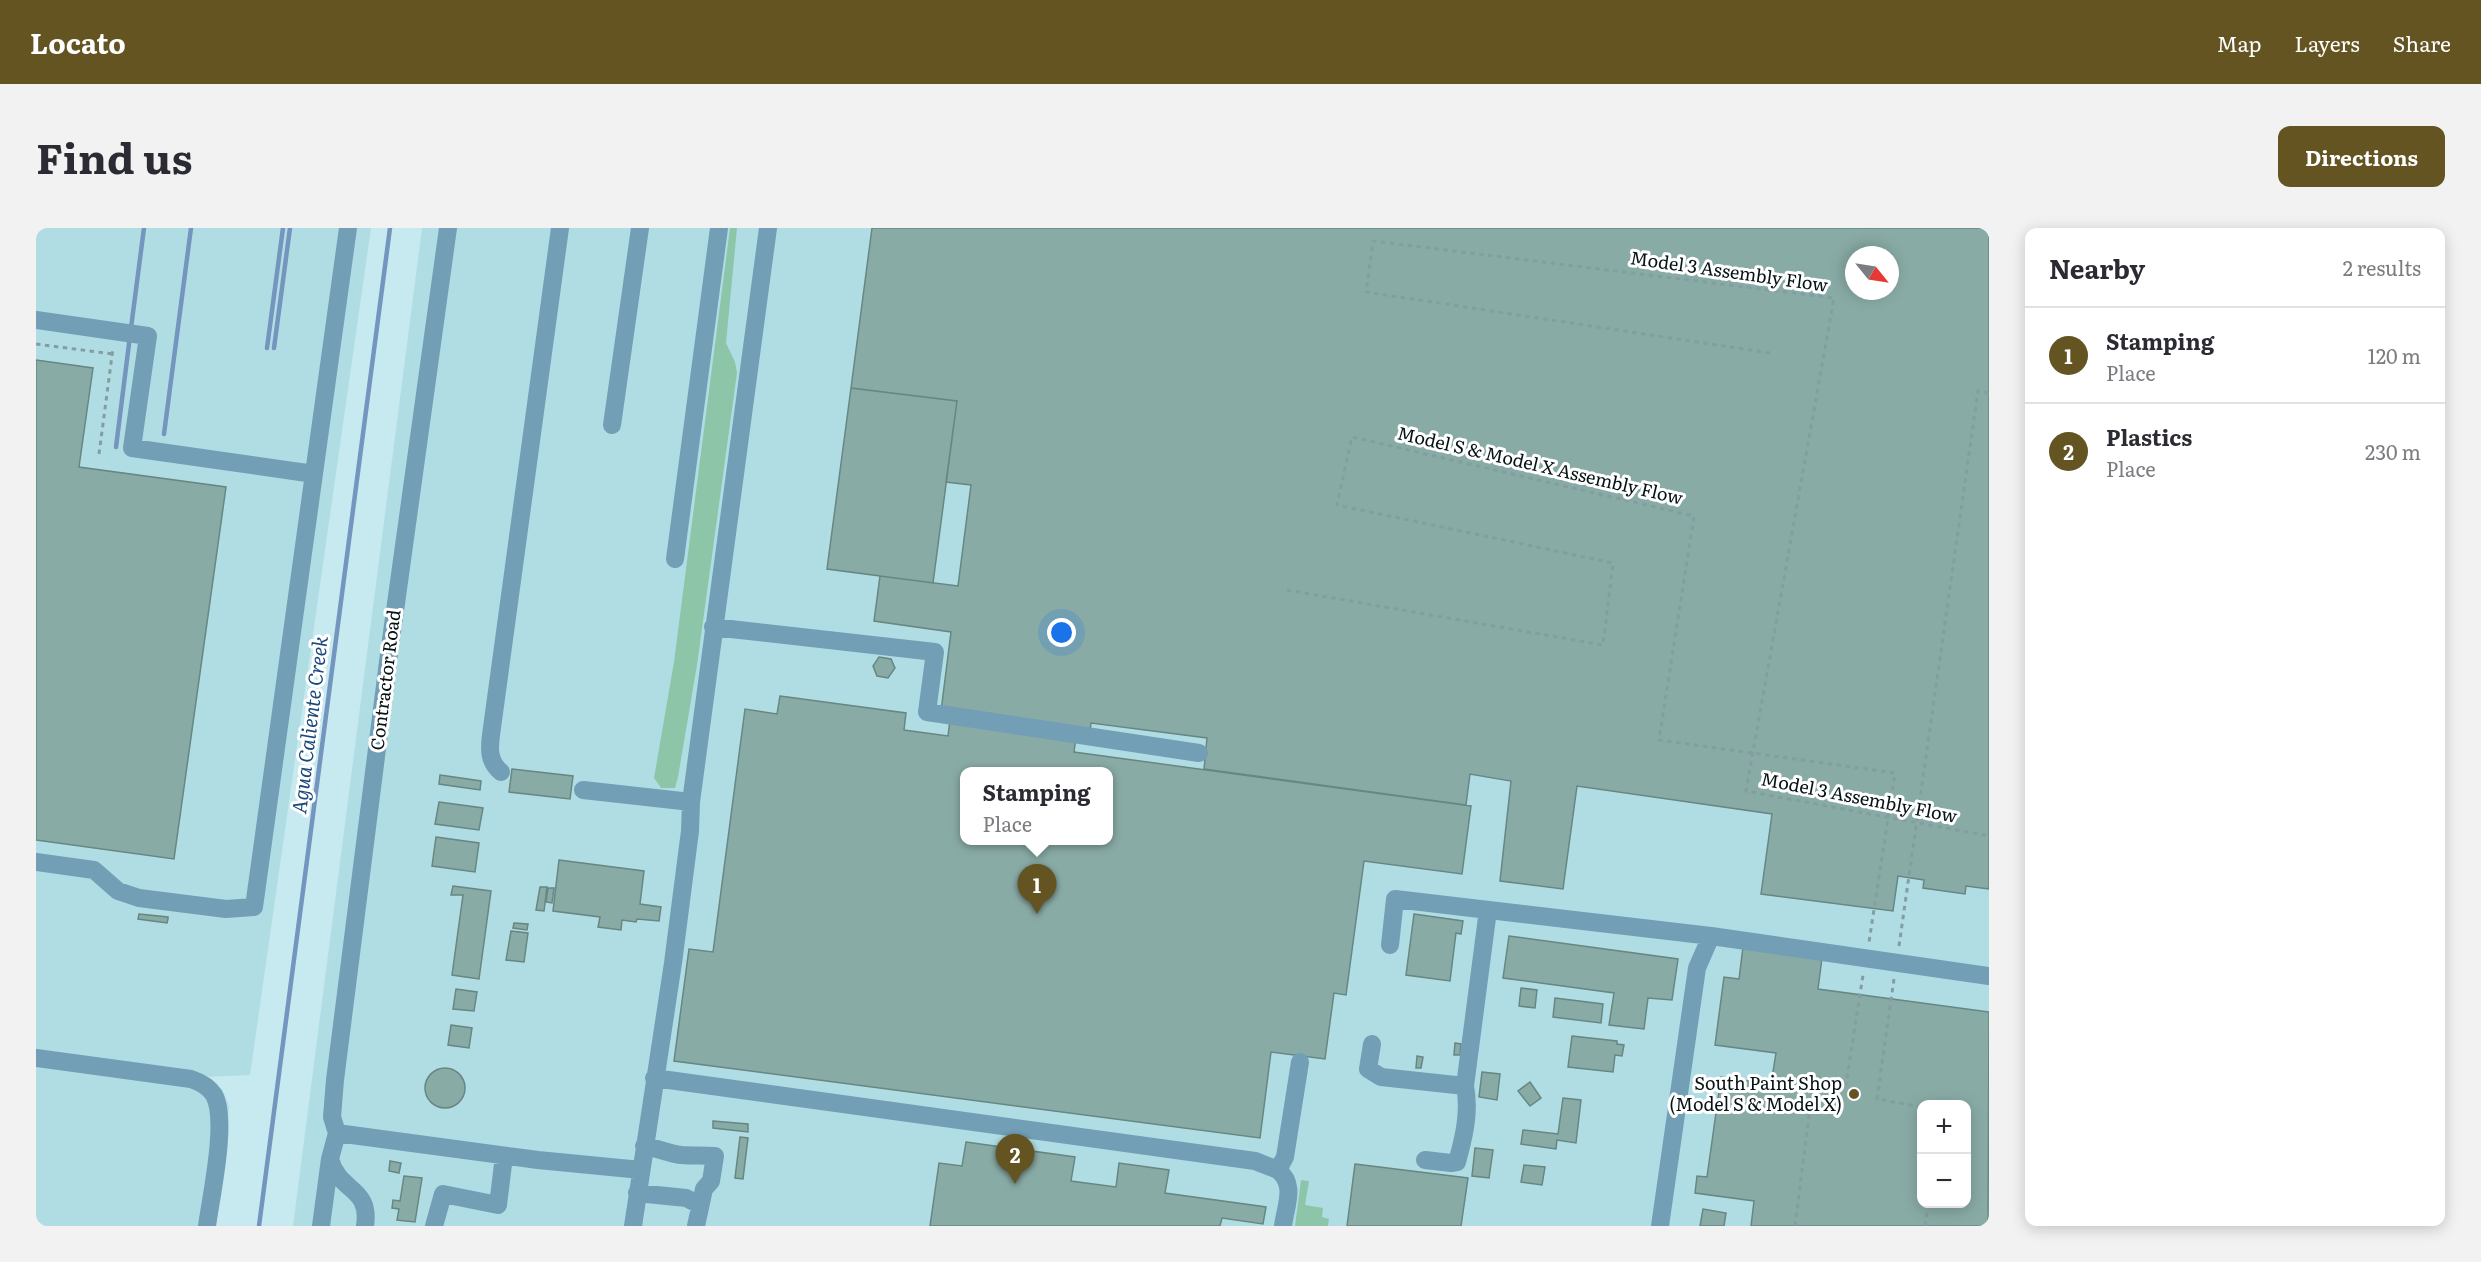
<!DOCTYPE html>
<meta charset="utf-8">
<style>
:root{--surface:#fff;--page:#f2f2f3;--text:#2b2b33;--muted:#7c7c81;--line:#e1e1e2;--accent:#635421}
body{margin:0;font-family:Literata,serif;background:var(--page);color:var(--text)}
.controls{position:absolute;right:18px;bottom:18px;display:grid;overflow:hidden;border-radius:12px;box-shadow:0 3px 15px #0003}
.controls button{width:54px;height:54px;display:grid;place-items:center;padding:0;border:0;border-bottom:2px solid var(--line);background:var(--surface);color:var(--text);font:30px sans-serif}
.compass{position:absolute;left:1809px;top:18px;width:54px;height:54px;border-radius:50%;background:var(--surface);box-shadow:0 3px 15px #0003;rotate:120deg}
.you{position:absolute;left:1026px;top:405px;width:21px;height:21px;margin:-15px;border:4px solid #fff;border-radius:50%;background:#1a73e8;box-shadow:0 0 0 9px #1a73e833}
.badge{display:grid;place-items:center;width:39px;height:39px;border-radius:50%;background:var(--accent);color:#fff;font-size:20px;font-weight:700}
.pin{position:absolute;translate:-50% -50px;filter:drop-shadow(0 2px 3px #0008)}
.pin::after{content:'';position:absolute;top:32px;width:21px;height:18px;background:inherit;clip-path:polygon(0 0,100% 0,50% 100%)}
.popup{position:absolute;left:924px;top:539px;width:153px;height:78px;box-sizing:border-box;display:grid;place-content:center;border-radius:12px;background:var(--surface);filter:drop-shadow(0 2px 4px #0005);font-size:20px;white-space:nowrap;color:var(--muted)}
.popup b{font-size:22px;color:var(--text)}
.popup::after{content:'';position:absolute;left:50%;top:100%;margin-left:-12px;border:12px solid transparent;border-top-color:var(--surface)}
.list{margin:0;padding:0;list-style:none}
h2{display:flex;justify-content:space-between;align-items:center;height:78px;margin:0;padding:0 24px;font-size:26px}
h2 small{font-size:20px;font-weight:400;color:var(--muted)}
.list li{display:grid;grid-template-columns:39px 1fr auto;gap:18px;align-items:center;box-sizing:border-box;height:96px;padding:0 24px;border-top:2px solid var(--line)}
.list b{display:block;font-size:22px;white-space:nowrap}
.list p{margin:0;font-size:20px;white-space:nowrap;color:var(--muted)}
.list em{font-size:20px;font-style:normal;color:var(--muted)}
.map{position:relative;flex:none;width:1953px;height:998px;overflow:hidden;border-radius:12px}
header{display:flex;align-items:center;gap:36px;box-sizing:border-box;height:84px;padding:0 30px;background:var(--accent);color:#fff}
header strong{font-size:28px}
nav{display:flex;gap:33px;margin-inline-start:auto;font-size:21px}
.intro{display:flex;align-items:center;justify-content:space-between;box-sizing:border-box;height:144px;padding:0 36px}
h1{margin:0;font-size:42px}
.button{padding:15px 27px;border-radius:12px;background:var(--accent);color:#fff;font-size:21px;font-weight:700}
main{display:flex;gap:36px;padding:0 36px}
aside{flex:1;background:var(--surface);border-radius:12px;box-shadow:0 3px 15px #0003}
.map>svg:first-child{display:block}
.built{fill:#b0dde4;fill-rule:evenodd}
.green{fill:#8dc5a9}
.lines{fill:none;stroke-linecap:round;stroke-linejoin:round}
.stream{stroke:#7495bd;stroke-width:4.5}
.building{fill:#89aba6;stroke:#668782;stroke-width:1.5;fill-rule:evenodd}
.path{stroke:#829ea1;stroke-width:3;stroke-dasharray:4.5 4.5;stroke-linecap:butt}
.minor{stroke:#729fb6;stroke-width:18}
.poi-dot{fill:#635421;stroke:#fff;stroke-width:2}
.labels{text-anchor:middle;stroke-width:6;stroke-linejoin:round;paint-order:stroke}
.street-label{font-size:18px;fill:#061315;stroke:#fff}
.poi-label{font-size:18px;fill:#061315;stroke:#fff;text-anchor:end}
.water-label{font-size:20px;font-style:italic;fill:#1a487c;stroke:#fff}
</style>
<header>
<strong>Locato</strong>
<nav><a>Map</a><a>Layers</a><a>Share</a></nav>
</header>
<div class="intro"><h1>Find us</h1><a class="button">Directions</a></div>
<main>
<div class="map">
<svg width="1953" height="998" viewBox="0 0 1953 998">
<rect width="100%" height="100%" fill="#c6eaef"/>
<path class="built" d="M0 0H335L214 847 170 849 186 861 193 878 190 917 180 998H0Z
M386 0H1953V998H257ZM1818 27H1854V63H1818ZM929 544H1073V612H929ZM1886 876H1930V976H1886Z"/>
<path class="green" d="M694 0H701L690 115 699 134 701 145 661 437 642 549 639 560H625L618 550 638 434Z
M1265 952 1273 953 1269 977 1287 980 1286 989 1293 991 1292 998H1259Z"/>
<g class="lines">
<path class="stream" d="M95 100 108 0
M231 120 247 0
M238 120 254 0
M128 206 155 0
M80 219 94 108
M223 998 354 0"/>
</g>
<path class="building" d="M836 0H1953V661L1930 658 1929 666 1887 660 1888 652 1862 648 1857 683 1725 666 1736 586 1541 558 1527 661 1464 653 1475 553 1434 546 1430 577 1168 541 1171 510 1055 495 1054 503 905 483 915 404 838 393 844 348 922 358 935 257 910 254 921 173 815 160ZM1818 27H1854V63H1818Z
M0 132 57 140 43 239 190 259 138 631 0 612Z
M815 160 921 173 897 355 791 341Z
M843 429 855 431 859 440 852 450 841 448 837 438Z
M744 468 870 485 868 502 912 508 914 492 1040 509 1038 524 1435 578 1426 646 1328 633 1310 767 1298 765 1289 831 1235 824 1224 910 638 833 653 721 677 724 709 481 741 486ZM929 544H1073V612H929Z
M476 541 537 548 534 571 473 564Z
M404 547 445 553 444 562 403 556Z
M403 574 447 580 443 602 399 596Z
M400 609 443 615 439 644 396 638Z
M523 632 608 643 604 676 625 679 623 693 601 691 600 694 586 692 585 702 562 699 564 689 517 683Z
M417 658 455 663 443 751 416 747 427 667H415Z
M504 659H511L508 683 500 682Z
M512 660H518L516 675 510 674Z
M103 686 132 689V691L131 695 102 691Z
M1378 686 1427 693 1425 706 1420 705 1414 753 1370 747Z
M478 695 492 696 491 702 477 700Z
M475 703 492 705 488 734 470 732Z
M1473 708 1642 731 1636 772 1612 770 1608 801 1573 797 1578 765 1467 750Z
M1707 719 1786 730 1782 761 1953 784 1952 998H1715L1718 973 1659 965 1661 948 1671 949 1685 849 1735 856 1740 825 1679 817 1688 749 1703 751ZM1886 876H1930V976H1886Z
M1485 760 1501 762 1499 780 1483 778Z
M420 761 441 764 438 783 417 781Z
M1519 770 1567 776 1565 795 1517 789Z
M415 797 436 800 433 820 412 817Z
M1536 808 1581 813V816L1588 817 1586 828 1579 827 1577 844 1532 839Z
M1419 815 1425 816 1424 827H1418Z
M1381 828 1387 829 1385 840H1380Z
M389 860a20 20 0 1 1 40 0a20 20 0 1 1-40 0Z
M1446 844 1464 846 1461 872 1443 869Z
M1494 854 1505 870 1494 878 1482 863Z
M1527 870 1545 872 1540 915 1521 912 1520 921 1485 916 1487 902 1522 906Z
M677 893 712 896V904L677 900Z
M704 909 712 910 707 951 699 950Z
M930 914 1039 929 1035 953 1080 959 1083 935 1133 942 1129 965 1230 979 1227 996 1186 990 1184 998H894L903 935 926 938Z
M1439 920 1457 922 1453 950 1436 948Z
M354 933 365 935 363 945 353 943Z
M1319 936 1432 950 1425 998H1311Z
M1488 937 1509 939 1506 957 1485 954Z
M368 948 386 950 379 994 361 992 363 981 356 980 357 972 364 973Z
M1667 981 1690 985 1688 998H1664Z"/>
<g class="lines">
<path class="path" d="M0 116 77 126
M1734 125 1330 64 1337 13 1798 70 1710 563 1953 608
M63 226 77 120
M1251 362 1567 417 1577 335 1301 277 1316 209 1658 288 1623 512 1859 545 1833 714
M1863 718 1942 163 1953 165
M1858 751 1841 871 1886 879
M1759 998 1778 849 1810 856 1827 747
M1889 998 1892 976"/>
<path class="minor" d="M0 92 112 108 96 220 278 246
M576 197 604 0
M639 331 683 0
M677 399 899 424 891 484 1163 525
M465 544C453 534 453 522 455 507L524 0
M547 562 655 574
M0 634 58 642 82 663 103 670 190 681 218 679 312 0
M1354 717 1359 671 1675 708 1953 748
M1336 816 1332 841 1345 849 1429 858
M0 830 155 851C164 854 173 859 178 867 192 892 175 968 171 998
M618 850 1219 933 1242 942
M301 905 296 889 299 852 353 426 412 0
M301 905 502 932 605 942
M608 918C622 920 633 926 645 927 656 928 668 927 679 928L675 953 668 961 660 998
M294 931C303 965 335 958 329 998
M1389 932 1415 935 1421 934C1428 909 1434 884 1429 858L1452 682
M601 965 650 970 664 977
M285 998 294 931 301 905
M398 998 407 966 462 977 468 928
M597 998 637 735 654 603 655 574 732 0
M1247 998C1250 976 1260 957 1242 942L1249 929 1264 834
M1624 998 1661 740 1675 708"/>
</g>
<circle class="poi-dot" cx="1818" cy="866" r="6"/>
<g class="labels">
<g class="street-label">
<text transform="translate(1693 44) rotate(8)" y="6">Model 3 Assembly Flow</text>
<text transform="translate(1504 238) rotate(13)" y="6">Model S &amp; Model X Assembly Flow</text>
<text transform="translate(350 452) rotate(-83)" y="6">Contractor Road</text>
<text transform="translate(1823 570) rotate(11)" y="6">Model 3 Assembly Flow</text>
</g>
<g class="poi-label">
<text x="1806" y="862">South Paint Shop<tspan x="1806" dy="21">(Model S &amp; Model X)</tspan></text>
</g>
<g class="water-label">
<text transform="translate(274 497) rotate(-83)" y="7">Agua Caliente Creek</text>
</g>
</g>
</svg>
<div class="controls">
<button>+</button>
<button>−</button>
</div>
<svg class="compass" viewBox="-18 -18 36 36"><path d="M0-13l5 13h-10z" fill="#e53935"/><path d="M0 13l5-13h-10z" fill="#7c7c81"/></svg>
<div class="you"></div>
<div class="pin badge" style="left:1001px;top:686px">1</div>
<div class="popup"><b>Stamping</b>Place</div>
<div class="pin badge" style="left:979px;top:956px">2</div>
</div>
<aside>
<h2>Nearby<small>2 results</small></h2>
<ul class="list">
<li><span class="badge">1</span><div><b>Stamping</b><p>Place</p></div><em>120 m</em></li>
<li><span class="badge">2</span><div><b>Plastics</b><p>Place</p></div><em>230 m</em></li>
</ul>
</aside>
</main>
